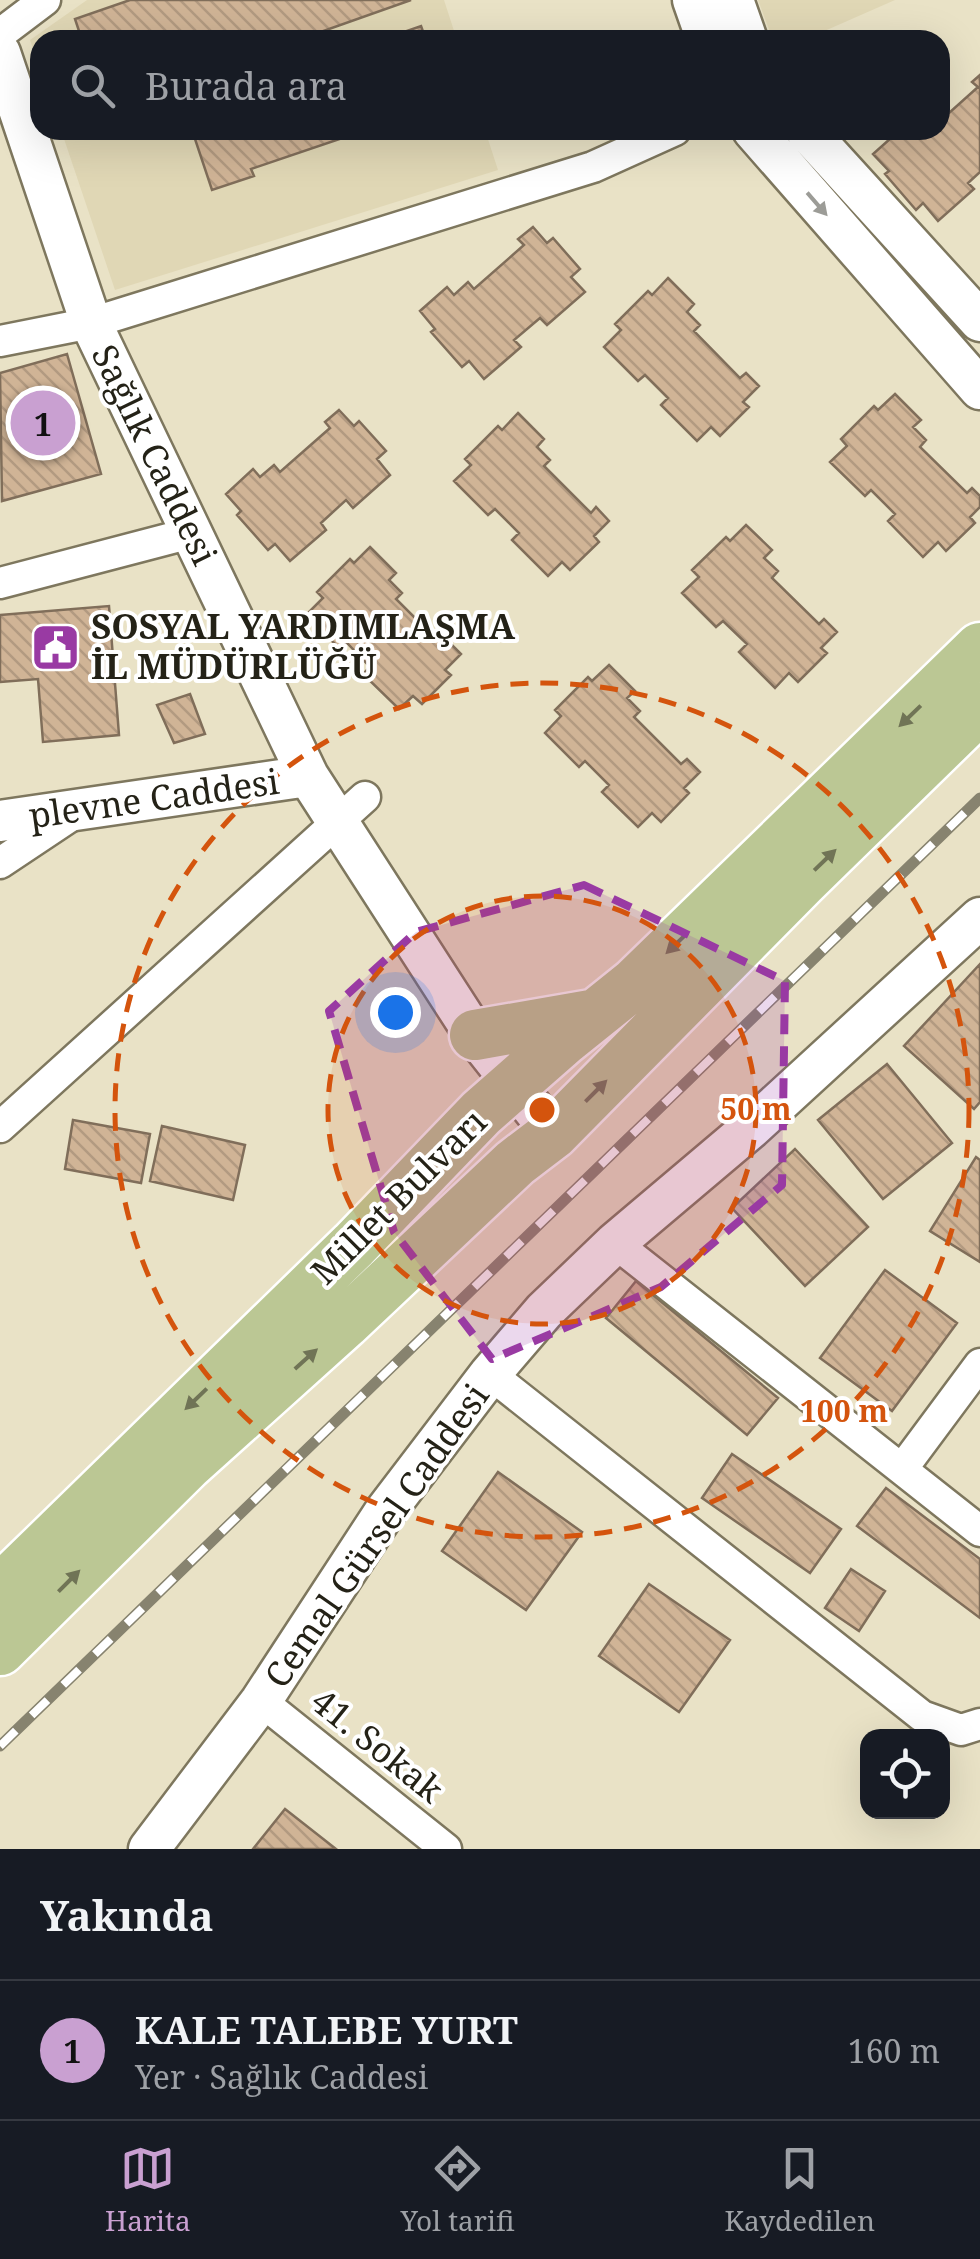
<!DOCTYPE html>
<html lang="tr">
<meta charset="utf-8">
<style>
:root{--surface:#171b24;--page:#20242c;--text:#f1f3f6;--muted:#9ea1a6;--line:#363941;--accent:#c9a0d1}
body{margin:0;font-family:"Noto Serif",serif;background:var(--page);color:var(--text)}
.controls{position:absolute;right:30px;bottom:30px;display:grid;overflow:hidden;border-radius:20px;box-shadow:0 10px 40px #0002}
.controls button{width:90px;height:90px;display:grid;place-items:center;padding:0;border:0;border-bottom:2px solid var(--line);background:var(--surface);color:var(--text);font:50px sans-serif}
.you{position:absolute;left:395px;top:1012px;width:35px;height:35px;margin:-25px;border:8px solid #fff;border-radius:50%;background:#1a73e8;box-shadow:0 0 0 15px #1a73e833}
.badge{display:grid;place-items:center;width:65px;height:65px;border-radius:50%;background:var(--accent);color:#111;font-size:32px;font-weight:700}
.pin{position:absolute;translate:-50% -50%;border:5px solid #fff;box-shadow:0 2px 10px #0006}
.list{margin:0;padding:0;list-style:none}
h2{display:flex;justify-content:space-between;align-items:center;height:130px;margin:0;padding:0 40px;font-size:42px}
h2 small{font-size:32px;font-weight:400;color:var(--muted)}
.list li{display:grid;grid-template-columns:65px 1fr auto;gap:30px;align-items:center;box-sizing:border-box;height:140px;padding:0 40px;border-top:2px solid var(--line)}
.list b{display:block;font-size:38px;white-space:nowrap}
.list p{margin:0;font-size:32px;white-space:nowrap;color:var(--muted)}
.list em{font-size:32px;font-style:normal;color:var(--muted)}
.icon{flex:none;width:55px;height:55px;fill:none;stroke:currentColor;stroke-width:2;stroke-linecap:round;stroke-linejoin:round}
.map{position:relative;flex:none;width:980px;height:1849px;overflow:hidden}
.search{position:absolute;background:var(--surface);box-shadow:0 10px 40px #0002;left:30px;right:30px;top:30px;height:110px;display:flex;align-items:center;gap:25px;box-sizing:border-box;padding:0 35px;border-radius:30px;color:var(--muted);font-size:38px}
.sheet{height:270px;background:var(--surface)}
nav{display:flex;justify-content:space-around;align-items:center;box-sizing:border-box;height:140px;border-top:2px solid var(--line);background:var(--surface);font-size:28px;color:var(--muted)}
nav a{display:grid;justify-items:center;gap:5px}
nav .on{color:var(--accent)}
.map>svg:first-child{display:block}
.built{fill:#e0d7b5}
.building{fill:url(#building-back-hatch);stroke:#806e5a;stroke-width:2.5}
.lines{fill:none;stroke-linecap:round;stroke-linejoin:round}
.minor-casing{stroke:#7e775e;stroke-width:35}
.tertiary-casing{stroke:#7e775e;stroke-width:45}
.primary-casing{stroke:#fff;stroke-width:55}
.minor{stroke:#fff;stroke-width:30}
.tertiary{stroke:#fff;stroke-width:40}
.primary{stroke:#bbc794;stroke-width:50}
.rail-casing{stroke:#87836f;stroke-width:11}
.rail{stroke:#fff;stroke-width:8;stroke-dasharray:22;stroke-linecap:butt}
.oneway{fill:#9c9c97}
.oneway2{fill:#707456}
.marked{fill:#993aa3;fill-opacity:0.2;stroke:#993aa3;stroke-width:8;stroke-dasharray:20 12;stroke-linejoin:round}
.ring{fill:none;stroke:#d4540d;stroke-width:5;stroke-dasharray:18 12}
.labels{text-anchor:middle;stroke-width:8;stroke-linejoin:round;paint-order:stroke}
.street-label{font-size:35px;fill:#242217;stroke:#fff}
.poi-label{font-size:35px;font-weight:bold;fill:#242217;stroke:#fff;text-anchor:start}
.centre{fill:#d4540d;stroke:#fff;stroke-width:5}
.ring-label{font-size:30px;text-anchor:middle;font-weight:bold;fill:#d4540d;stroke:#fff;stroke-width:8;stroke-linejoin:round;paint-order:stroke}
</style>
<div class="map">
<svg width="980" height="1849" viewBox="0 0 980 1849">
<defs>
<pattern id="building-back-hatch" width="6" height="6" patternUnits="userSpaceOnUse" patternTransform="scale(2.5)"><rect width="6" height="6" fill="#d0b496"/><path d="M-1 5l2 2M0 0l6 6M5-1l2 2" fill="none" stroke="#b29a81"/></pattern>
</defs>
<rect width="100%" height="100%" fill="#e9e2c6"/>
<path class="built" d="M87 0H444L457 40H40V69L30 40Z
M758 0H895L804 40H773Z
M61 130H485L498 170 115 290Z"/>
<path class="building" d="M130 0H411L298 40H82L75 19Z
M421 26 426 40H381Z
M980 75V172L968 183 974 189 938 221 923 203 916 210 885 174 889 171 873 154 900 130 908 137 916 130H940V121L978 87 972 82Z
M192 130H366L251 169 254 176 212 190Z
M533 227 547 243 553 238 580 269 571 277 585 292 547 325 540 318 514 340 521 347 484 379 469 361 462 367 431 332 435 329 420 311 447 287 454 295 468 282 474 289 524 245 518 239Z
M668 278 694 304 687 312 700 325 694 331 740 378 746 373 759 386 743 402 749 407 720 436 711 427 697 441 661 405 668 398 645 375 638 381 604 347 621 330 615 324 648 291 652 295Z
M67 354 101 474 2 501 0 373Z
M895 394 921 420 913 427 926 440 920 447 967 493 972 488 980 496V507L970 517 975 523 946 551 938 542 923 557 888 521 895 514 871 490 865 496 830 462 847 446 841 439 874 406 878 410Z
M339 410 354 426 359 421 386 451 377 459 390 475 353 508 346 500 321 523 326 530 290 561 275 544 268 550 237 515 241 511 226 494 253 469 260 477 274 465 280 472 330 428 325 422Z
M518 413 544 439 537 447 550 460 544 466 591 513 596 507 609 521 594 536 599 542 570 570 562 562 548 576 512 540 519 533 495 509 488 515 454 481 471 465 465 459 498 426 502 430Z
M746 525 772 550 764 558 778 571 772 578 819 624 824 619 837 632 821 648 827 653 798 682 789 673 775 688 739 652 747 644 723 621 716 627 682 593 699 577 692 570 726 537 730 541Z
M370 547 396 573 389 580 402 593 396 599 443 646 448 641 461 654 445 670 451 675 422 704 413 696 399 709 363 674 370 667 347 643 340 649 306 615 323 598 317 592 350 559 354 563Z
M109 606 119 735 43 742 38 679 0 682V615Z
M609 665 635 691 627 698 640 711 634 717 681 764 687 759 700 772 684 788 689 793 661 822 652 813 638 827 602 792 609 785 585 761 579 767 545 733 561 716 555 710 588 677 592 681Z
M190 694 205 734 174 743 157 705Z
M980 964V1102L974 1109 904 1046Z
M887 1064 952 1143 883 1199 818 1120Z
M73 1120 150 1134 141 1183 65 1169Z
M162 1126 245 1145 233 1200 150 1181Z
M795 1149 868 1227 805 1286 732 1208Z
M976 1157 980 1160V1262L930 1231Z
M885 1270 957 1323 892 1411 820 1358Z
M636 1281 778 1398 747 1435 606 1318Z
M732 1454 841 1529 810 1573 702 1498Z
M498 1472 582 1532 526 1610 442 1551Z
M886 1488 980 1559V1618L857 1526Z
M851 1569 885 1591 859 1631 825 1608Z
M649 1584 730 1640 679 1712 599 1656Z
M285 1809 336 1849H253Z"/>
<g class="lines">
<defs>
<path id="minor" d="M0 34 45 0
M0 341 91 323 593 167 675 130
M0 583 191 533
M0 863 72 815
M0 1127 365 797
M615 1243 980 1531
M490 1374 922 1716 961 1730 980 1724
M902 1469 980 1364
M261 1701 446 1849"/>
<path id="tertiary" d="M693 0 707 40
M733 0 747 40
M0 53 91 323 308 776 475 1035 553 1134
M753 130 980 389
M806 130 980 321
M0 821 308 776
M149 1849 261 1701 384 1513 490 1374 544 1311 615 1243 751 1128 980 918"/>
<path id="primary" d="M475 1035 591 1015
M0 1590 354 1245 481 1113 564 1040 635 983 980 648
M0 1650 187 1465 345 1323 515 1163 553 1134 802 882 980 708"/>
</defs>
<use href="#minor" class="minor-casing"/>
<use href="#tertiary" class="tertiary-casing"/>
<use href="#primary" class="primary-casing"/>
<use href="#minor" class="minor"/>
<use href="#tertiary" class="tertiary"/>
<use href="#primary" class="primary"/>
<defs>
<path id="rail" d="M0 1746 980 798"/>
</defs>
<use href="#rail" class="rail-casing"/>
<use href="#rail" class="rail"/>
</g>
<defs><path id="oneway-solid" d="M-6-.8H1V-3.2L6.5 0L1 3.2V.8H-6Z" transform="scale(2.5)"/></defs>
<use class="oneway" href="#oneway-solid" transform="translate(817 204) rotate(49)"/>
<g class="oneway2">
<use href="#oneway-solid" transform="translate(910 716) rotate(136)"/>
<use href="#oneway-solid" transform="translate(825 860) rotate(-44)"/>
<use href="#oneway-solid" transform="translate(677 943) rotate(136)"/>
<use href="#oneway-solid" transform="translate(596 1091) rotate(-45)"/>
<use href="#oneway-solid" transform="translate(306 1359) rotate(-42)"/>
<use href="#oneway-solid" transform="translate(196 1399) rotate(136)"/>
<use href="#oneway-solid" transform="translate(69 1581) rotate(-45)"/>
</g>
<path class="marked" d="M584 885 785 981 782 1185 661 1287 492 1359 394 1232 329 1011 416 932Z"/>
<circle cx="542" cy="1110" r="214" fill="#d4540d" fill-opacity=".12"/>
<g class="ring">
<circle cx="542" cy="1110" r="214"/>
<circle cx="542" cy="1110" r="427"/>
</g>
<defs>
<symbol id="civic-square" viewBox="-11 -11 22 22"><rect x="-9" y="-9" width="18" height="18" rx="4" fill="#993aa3" stroke="#fff"/><path d="M-.6-6.5H3V-4.5H.6V-3L4-1V1h2V6H-6V1h2V-1L-.6-3ZM-1.2 2.5V6h2.4V2.5Z" fill="#fff"/></symbol>
</defs>
<g fill-rule="evenodd">
<use href="#civic-square" x="28" y="620" width="55" height="55"/>
</g>
<g class="labels">
<g class="street-label">
<text transform="translate(154 455) rotate(64)" y="12">Sağlık Caddesi</text>
<text transform="translate(154 799) rotate(-8)" y="12">plevne Caddesi</text>
<text transform="translate(399 1197) rotate(-45)" y="12">Millet Bulvarı</text>
<text transform="translate(377 1536) rotate(-55)" y="12">Cemal Gürsel Caddesi</text>
<text transform="translate(377 1746) rotate(39)" y="12">41. Sokak</text>
</g>
<g class="poi-label">
<text x="91" y="639">SOSYAL YARDIMLAŞMA<tspan x="91" dy="40">İL MÜDÜRLÜĞÜ</tspan></text>
</g>
</g>
<circle cx="542" cy="1110" r="15" class="centre"/>
<g class="ring-label">
<text x="756" y="1120">50 m</text>
<text x="844" y="1422">100 m</text>
</g>
</svg>
<div class="controls">
<button><svg class="icon" aria-label="locate" viewBox="0 0 24 24"><circle cx="12" cy="12" r="6"/><path d="M12 2v4M12 18v4M2 12h4M18 12h4"/></svg></button>
</div>
<div class="you"></div>
<div class="pin badge" style="left:43px;top:423px">1</div>
<div class="search"><svg class="icon" aria-label="search" viewBox="0 0 24 24"><circle cx="10" cy="10" r="6"/><path d="M15 15l6 6"/></svg>Burada ara</div>
</div>
<section class="sheet">
<h2>Yakında<small></small></h2>
<ul class="list">
<li><span class="badge">1</span><div><b>KALE TALEBE YURT</b><p>Yer · Sağlık Caddesi</p></div><em>160 m</em></li>
</ul>
</section>
<nav>
<a class="on"><svg class="icon" aria-label="map" viewBox="0 0 24 24"><path d="M3 6l6-2 6 2 6-2v14l-6 2-6-2-6 2zM9 4v14M15 6v14"/></svg>Harita</a>
<a><svg class="icon" aria-label="directions" viewBox="0 0 24 24"><path d="M12 3l9 9-9 9-9-9zM9 14v-3h6M13 9l2 2-2 2"/></svg>Yol tarifi</a>
<a><svg class="icon" aria-label="saved" viewBox="0 0 24 24"><path d="M7 4h10v16l-5-4-5 4z"/></svg>Kaydedilen</a>
</nav>
